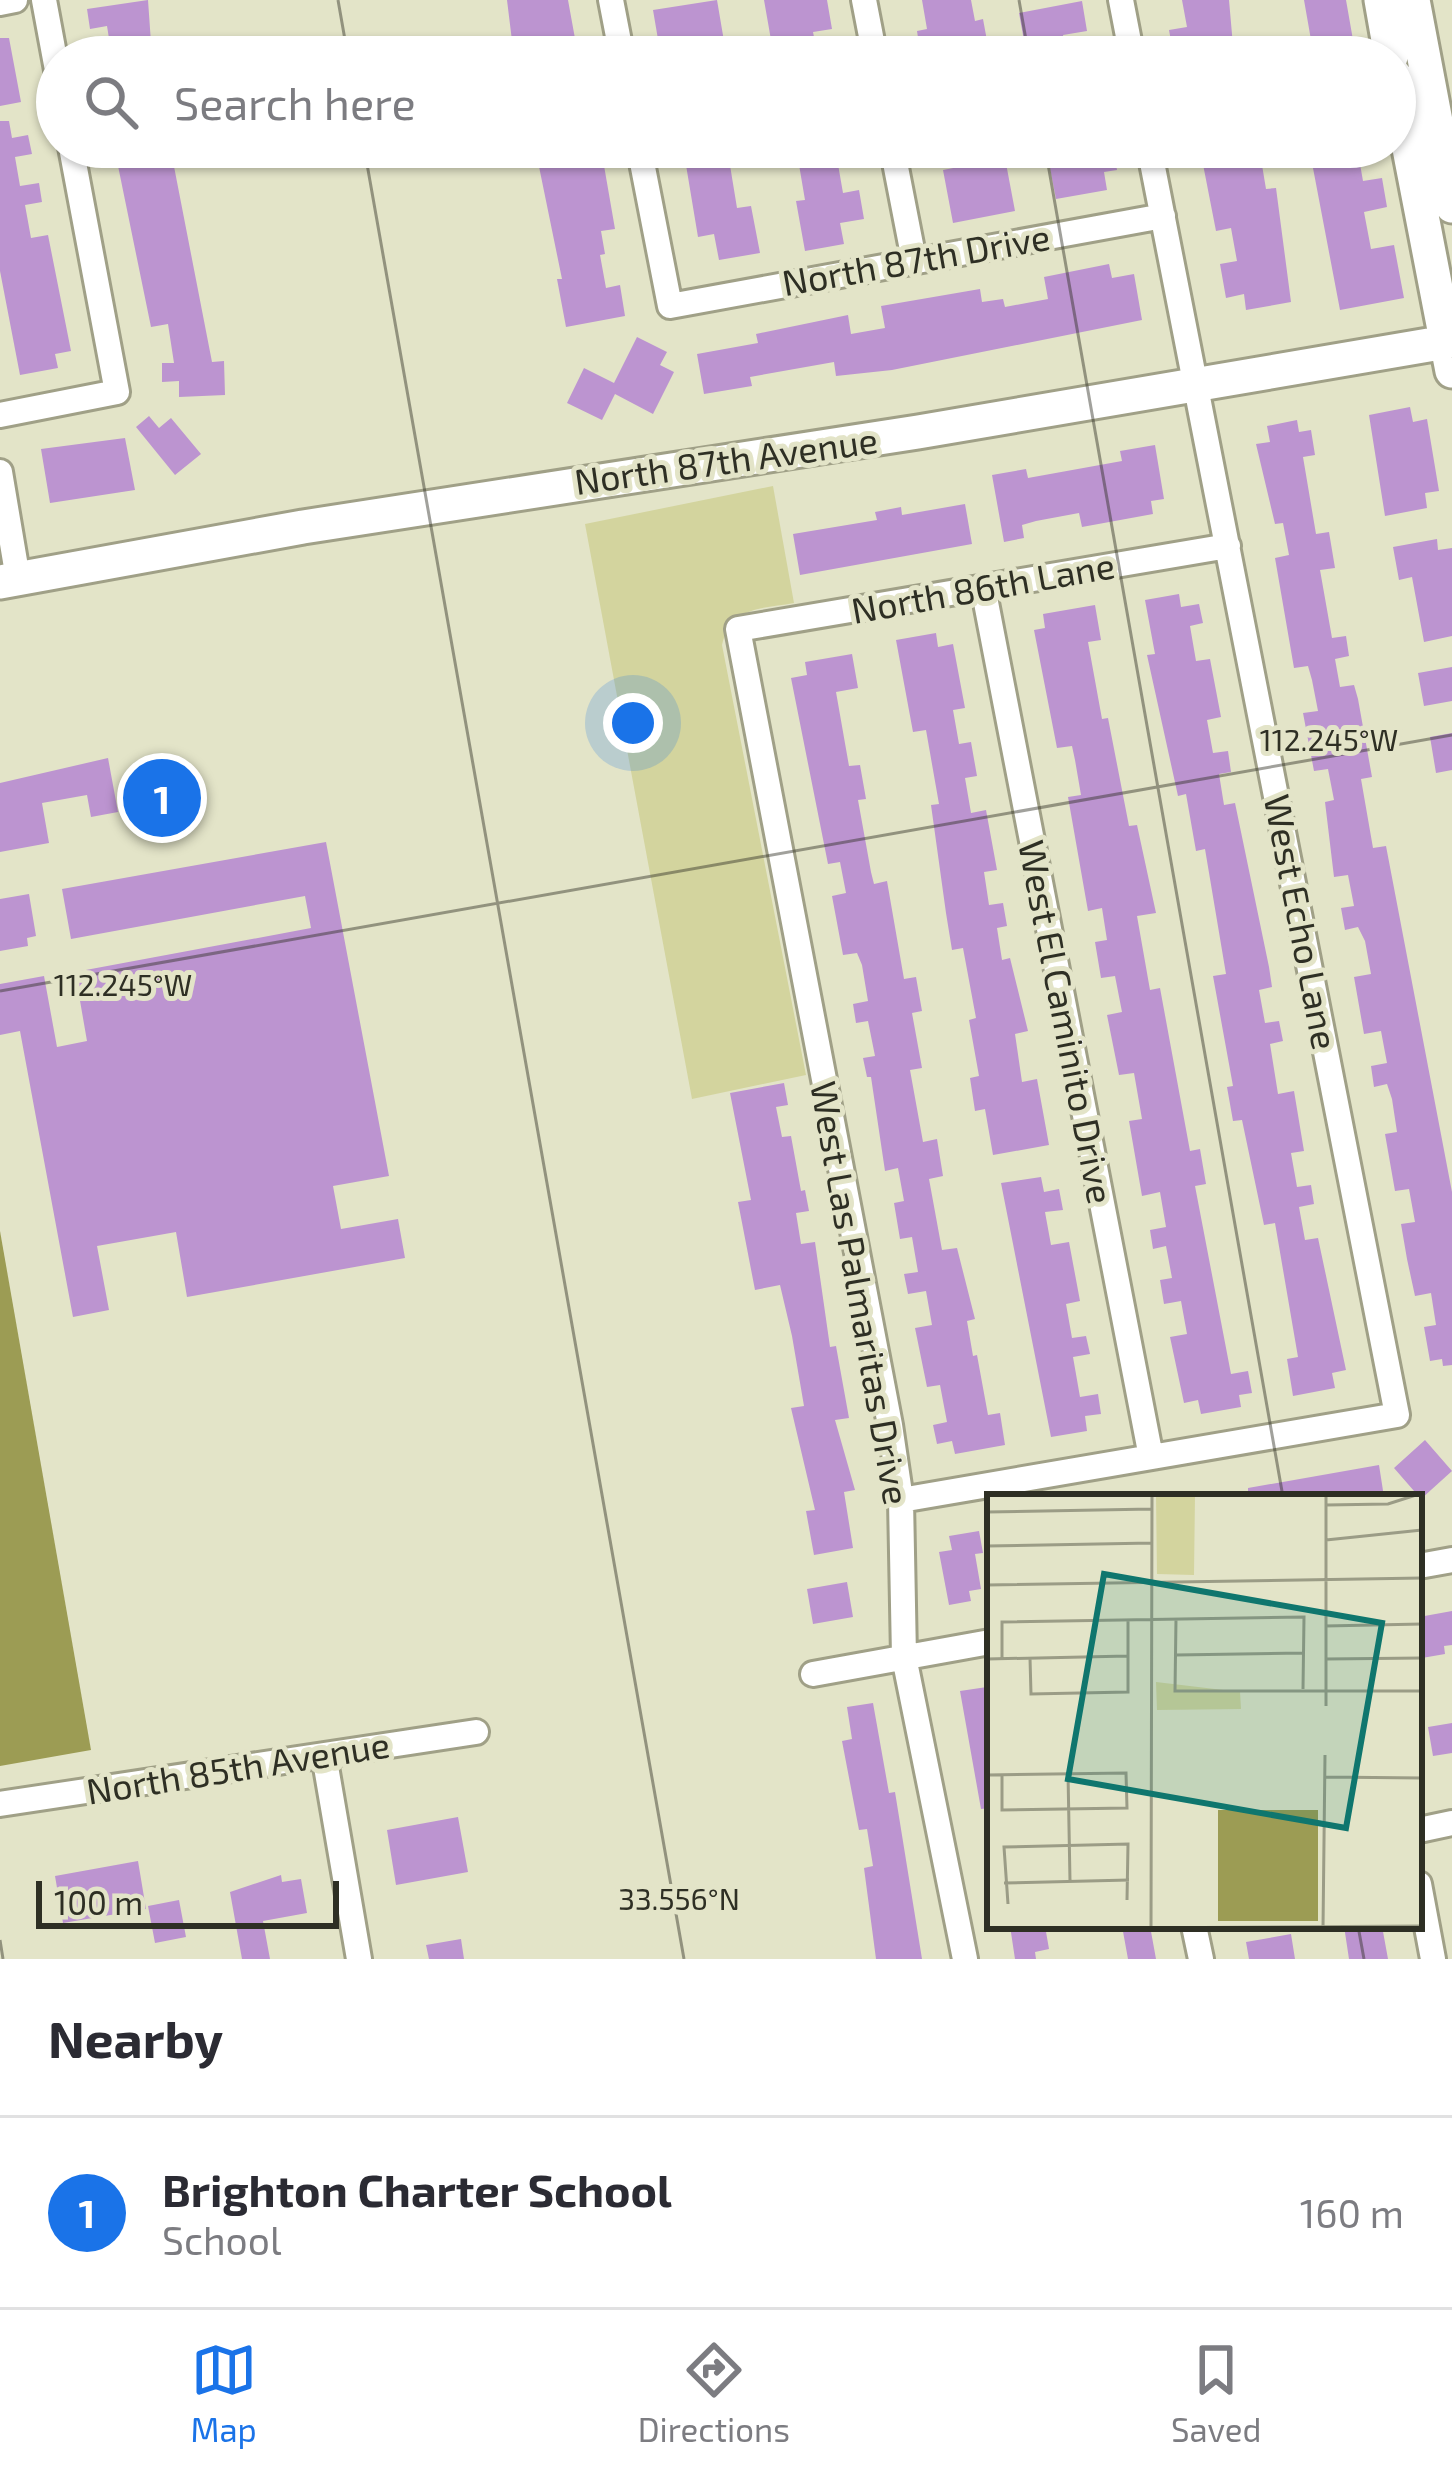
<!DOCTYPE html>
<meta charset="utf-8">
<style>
:root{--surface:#fff;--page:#f2f2f3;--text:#2b2b33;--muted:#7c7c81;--line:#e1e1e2;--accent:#1a73e8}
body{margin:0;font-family:"Exo 2",sans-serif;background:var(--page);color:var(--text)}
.scale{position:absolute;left:36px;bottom:30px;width:303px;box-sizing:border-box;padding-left:12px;border:6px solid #2e2f24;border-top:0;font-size:33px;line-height:42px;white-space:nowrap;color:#2e2f24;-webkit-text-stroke:9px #e3e4c8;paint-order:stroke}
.you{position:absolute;left:633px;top:723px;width:42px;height:42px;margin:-30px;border:9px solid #fff;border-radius:50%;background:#1a73e8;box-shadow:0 0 0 18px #1a73e833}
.badge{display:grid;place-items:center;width:78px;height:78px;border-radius:50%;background:var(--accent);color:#fff;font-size:39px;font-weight:700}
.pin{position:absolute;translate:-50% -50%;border:6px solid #fff;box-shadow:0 3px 12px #0006}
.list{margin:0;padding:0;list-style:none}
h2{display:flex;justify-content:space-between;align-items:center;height:156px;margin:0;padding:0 48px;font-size:51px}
h2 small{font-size:39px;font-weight:400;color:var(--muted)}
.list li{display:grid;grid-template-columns:78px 1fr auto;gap:36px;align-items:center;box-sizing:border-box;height:192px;padding:0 48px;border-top:3px solid var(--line)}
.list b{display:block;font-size:45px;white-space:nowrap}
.list p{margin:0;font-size:39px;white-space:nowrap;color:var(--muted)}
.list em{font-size:39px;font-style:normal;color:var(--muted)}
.icon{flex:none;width:66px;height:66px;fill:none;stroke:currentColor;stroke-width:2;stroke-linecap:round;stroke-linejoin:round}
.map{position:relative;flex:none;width:1452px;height:1959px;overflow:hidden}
.search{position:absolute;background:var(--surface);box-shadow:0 3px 9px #0004;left:36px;right:36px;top:36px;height:132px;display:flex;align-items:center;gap:30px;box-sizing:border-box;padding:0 42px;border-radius:66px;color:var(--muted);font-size:45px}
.sheet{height:348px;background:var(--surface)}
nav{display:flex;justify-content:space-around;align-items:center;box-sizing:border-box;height:168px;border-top:3px solid var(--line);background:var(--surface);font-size:33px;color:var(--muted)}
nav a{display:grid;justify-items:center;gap:6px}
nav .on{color:var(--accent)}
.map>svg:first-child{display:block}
.green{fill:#d3d49e}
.water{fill:#9c9c54}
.building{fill:#bc94d0}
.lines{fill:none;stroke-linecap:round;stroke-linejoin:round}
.street-casing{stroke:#a0a087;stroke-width:30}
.secondary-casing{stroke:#a0a087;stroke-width:39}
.street{stroke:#fff;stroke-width:24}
.secondary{stroke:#fff;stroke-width:33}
.ticks{fill:none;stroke:#2e2f24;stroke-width:3;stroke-opacity:0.45}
.labels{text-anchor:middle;stroke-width:10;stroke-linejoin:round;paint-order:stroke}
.street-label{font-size:36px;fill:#2e2f24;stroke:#e3e4c8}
.inset-road{fill:none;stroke:#9b9c86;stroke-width:3}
.view{fill:#0f766e;fill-opacity:0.15;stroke:#0f766e;stroke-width:6}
.inset-edge{fill:none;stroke:#2e2f24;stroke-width:6}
.ticks-label{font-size:30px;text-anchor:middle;fill:#2e2f24;stroke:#e3e4c8;stroke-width:10;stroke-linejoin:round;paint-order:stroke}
</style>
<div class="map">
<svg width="1452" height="1959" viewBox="0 0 1452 1959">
<rect width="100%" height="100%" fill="#e3e4c8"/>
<path class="green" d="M773 486 794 603C762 609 731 606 722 645L806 1075 692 1099 585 524Z"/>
<path class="water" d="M0 1231 91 1750 0 1766Z"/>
<path class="building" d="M148 0 152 57H112L107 26 90 29 87 9Z
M507 0H568L578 55 514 57Z
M717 0 726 53 661 57 653 10Z
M764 0H827L832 29 813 32 818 57H774Z
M922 0H971L975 21 983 19 990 57H921L917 31 927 29Z
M1182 0H1229L1234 57H1174L1169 30 1187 27Z
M1304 0H1346L1356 57H1314Z
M1082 1 1087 31 1063 35 1066 55 1027 57 1019 13Z
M0 38H9L21 102 0 106Z
M0 121H9L12 138 28 135 32 154 15 157 20 186 39 183 42 202 25 205 31 238 48 235 71 351 55 354 58 368 20 375 0 271Z
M535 147H575L577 158 602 154 615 229 601 231 605 254 600 255 606 288 620 285 625 316 566 327 557 279H562Z
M683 147H727L737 208 751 206 760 253 719 260 714 234 698 237Z
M796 147H835L843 193 859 190 864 219 840 223 844 244 805 251 796 201 805 200Z
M1075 147H1113L1117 170 1104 172 1107 190 1056 199 1047 152Z
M1217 147H1259L1266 189 1276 188 1291 302 1246 310 1244 294 1226 298 1220 264 1237 261 1231 228 1216 231 1201 154 1217 152Z
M1309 147H1357L1363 181 1382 178 1387 207 1364 212 1371 249 1394 245 1404 298 1340 310Z
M171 151 212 362 224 361 225 395 179 397V381L162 382V363H174L168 324 151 327 117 161Z
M1005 158 1015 211 953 223 943 170Z
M1109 264 1112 278 1134 274 1142 320 892 370 836 376 834 362 750 377 752 386 704 394 697 354 758 343 756 334 848 315 851 334 885 328 881 306 980 289 982 302 1003 299 1005 307 1048 299 1044 277Z
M637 337 667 352 660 365 674 372 653 414 615 394 602 420 567 403 584 368 614 383Z
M1410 407 1413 422 1427 419 1439 491 1425 493 1427 508 1385 516 1369 415Z
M149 416 159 428 171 418 201 454 175 475 136 427Z
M1297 420 1299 432 1311 430 1315 455 1303 457 1316 534 1329 532 1335 568 1320 570 1332 638 1346 636 1349 656 1335 659 1340 687 1354 685 1358 699 1372 777 1361 779 1373 848 1386 846 1452 1192V1365L1443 1366 1442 1359 1430 1361 1424 1327 1436 1325 1431 1293 1415 1296 1407 1259 1401 1224 1415 1222 1409 1189 1395 1191 1385 1134 1397 1132 1392 1099 1387 1084 1374 1087 1371 1066 1387 1063 1381 1031 1364 1034 1354 977 1371 974 1365 941 1358 927 1345 930 1341 908 1354 906 1348 875 1334 877 1325 802 1334 800 1328 769 1314 771 1303 713 1318 711 1312 680 1308 666 1294 668 1275 558 1289 555 1283 523 1275 524 1256 444 1270 442 1267 426Z
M125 438 135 490 50 503 41 449Z
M1155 445 1164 499 1151 501 1153 514 1082 527 1079 513 1036 521 1022 525 1024 538 1004 542 992 475 1026 469 1028 478 1122 461 1120 451Z
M965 504 972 544 800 575 793 534 877 520 875 512 901 507 902 515Z
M1437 539 1438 550 1452 548V636L1424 642 1412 577 1399 580 1393 547Z
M1179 594 1181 607 1199 604 1203 623 1190 626 1196 661 1210 659 1221 717 1207 720 1213 753 1228 751 1231 772 1219 774 1224 805 1235 803 1269 967 1272 987 1259 990 1265 1023 1279 1021 1283 1041 1270 1044 1278 1094 1294 1091 1304 1151 1291 1153 1297 1187 1311 1185 1314 1204 1299 1207 1305 1240 1318 1238 1346 1370 1332 1373 1335 1388 1293 1396 1287 1359 1298 1357 1275 1223 1264 1225 1242 1120 1233 1121 1227 1087 1233 1086 1213 976 1226 974 1205 849 1196 851 1186 794 1178 796 1147 655 1155 654 1145 600Z
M1095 605 1101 640 1088 642 1102 719 1108 718 1129 826 1137 825 1156 913 1137 916 1150 990 1160 988 1190 1151 1200 1149 1206 1184 1195 1186 1231 1374 1248 1371 1252 1393 1239 1395 1241 1407 1201 1414 1198 1400 1184 1403 1170 1337 1187 1334 1181 1301 1164 1304 1160 1280 1172 1278 1166 1246 1153 1249 1150 1230 1166 1227 1160 1192 1142 1196 1129 1121 1142 1119 1134 1073 1119 1075 1107 1015 1122 1012 1115 976 1101 978 1095 942 1107 940 1102 908 1088 911 1068 797 1081 795 1075 760 1072 746 1057 748 1034 630 1045 628 1043 614Z
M936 633 938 647 953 644 965 708 953 710 959 744 971 742 977 776 965 778 971 813 986 810 997 870 984 872 989 905 1003 903 1007 926 997 928 1002 960 1010 958 1028 1031 1015 1034 1022 1082 1037 1079 1049 1145 993 1155 985 1109 975 1111 970 1078 979 1076 969 1020 976 1018 963 948 952 950 946 913 931 805 939 804 926 730 913 732 896 640Z
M852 654 858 688 836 692 849 766 860 765 866 799 858 800 871 872 874 884 887 881 904 979 916 977 922 1011 912 1013 922 1068 910 1070 923 1142 937 1139 943 1176 929 1179 942 1250 957 1248 975 1319 967 1321 973 1356 977 1355 988 1415 1000 1413 1005 1445 955 1454 952 1441 937 1444 933 1425 947 1422 940 1385 927 1387 915 1328 932 1325 926 1291 908 1294 904 1274 918 1272 912 1237 900 1239 894 1203 904 1201 898 1168 885 1171 871 1077H867L863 1058 875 1056 868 1021 856 1023 853 1004 868 1001 862 965 857 953 843 955 832 896 846 893 840 862 828 864 791 678 807 675 805 662Z
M1452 667V701L1424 706 1418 673Z
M1452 733V770L1436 773 1430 737Z
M108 758 118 812 91 817 87 795 42 803 49 843 0 852V783Z
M326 842 389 1176 333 1186 341 1229 398 1219 405 1258 187 1297 176 1232 97 1246 109 1310 73 1317 20 1031 0 1035V984L44 976 57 1047 87 1041 75 972 311 928 305 896 71 939 62 889Z
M29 894 36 936 27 938 28 946 0 951V899Z
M784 1083 788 1105 776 1107 782 1137 791 1136 801 1191 805 1190 809 1211 796 1213 801 1244 815 1242 830 1347 836 1346 849 1418 835 1420 855 1490 844 1492 853 1548 814 1555 806 1511 815 1510 791 1408 804 1406 792 1336 780 1285 755 1290 738 1202 751 1200 730 1093Z
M1041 1177 1044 1192 1059 1189 1063 1210 1045 1212 1051 1245 1069 1242 1080 1301 1066 1304 1072 1338 1086 1336 1090 1354 1073 1357 1080 1397 1098 1394 1101 1414 1085 1416 1087 1431 1051 1437 1001 1183Z
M1425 1440 1452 1471 1421 1499 1394 1468Z
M1379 1465 1384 1497H1248V1488Z
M979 1531 983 1553 975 1554 981 1589 969 1591 971 1601 949 1605 939 1552 952 1550 949 1536Z
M847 1582 853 1617 813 1624 807 1589Z
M1452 1611V1645L1444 1646 1445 1654 1422 1658 1419 1617Z
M987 1687 990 1808 981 1809 960 1691Z
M873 1703 889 1793 895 1792 922 1959H876L864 1868 873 1866 867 1829 859 1830 842 1741 852 1739 847 1707Z
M1452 1723V1753L1433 1756 1428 1727Z
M458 1817 468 1872 396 1885 387 1830Z
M138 1861 146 1909 63 1923 55 1876Z
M281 1875 282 1882 301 1879 307 1913 263 1921 270 1959H242L230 1892Z
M179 1900 186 1937 155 1943 148 1906Z
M1010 1926H1045L1049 1949 1035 1952 1036 1959H1015Z
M1122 1926H1150L1156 1959H1128Z
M1344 1926H1382L1388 1959H1349Z
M1291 1934 1295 1959H1249L1246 1942Z
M461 1939 464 1959H429L426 1945Z"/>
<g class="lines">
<defs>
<path id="street" d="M44 0 57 70
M611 0 622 57
M864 0 875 57
M1121 0 1132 57
M0 3 15 0
M639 147 670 306 1163 216
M892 147 914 260
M0 415 117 392 71 147
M0 472 18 579
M983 587 1151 1457
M901 1500 1397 1415 1149 147
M1419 1566 1452 1560
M813 1674 990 1642
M324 1755 359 1959
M0 1804 476 1732
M1419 1830 1452 1823
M1419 1884 1433 1959
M1194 1926 1201 1959
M965 1959 904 1657 901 1500 890 1425 738 629 1228 546"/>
<path id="secondary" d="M1381 0 1391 57
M1413 0 1452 206
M1395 76 1452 371
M0 582 303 527 918 432 1452 341"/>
</defs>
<use href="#street" class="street-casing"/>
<use href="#secondary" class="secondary-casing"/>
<use href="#street" class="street"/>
<use href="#secondary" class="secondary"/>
</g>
<path class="ticks" d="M338 0 348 57M1019 0 1029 57M364 147 684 1959M1045 147 1283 1497M0 991 1452 735M1358 1926 1364 1959M0 1940 3 1959"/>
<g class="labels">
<g class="street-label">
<text transform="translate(916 260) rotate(-10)" y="13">North 87th Drive</text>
<text transform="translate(726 461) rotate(-8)" y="13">North 87th Avenue</text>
<text transform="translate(983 588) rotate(-10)" y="13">North 86th Lane</text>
<text transform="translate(1301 922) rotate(79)" y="13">West Echo Lane</text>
<text transform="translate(1066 1022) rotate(79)" y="13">West El Caminito Drive</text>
<text transform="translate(860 1293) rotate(80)" y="13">West Las Palmaritas Drive</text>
<text transform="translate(238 1768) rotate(-9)" y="13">North 85th Avenue</text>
</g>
</g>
<g transform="translate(987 1494)">
<rect width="435" height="435" fill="#e3e4c8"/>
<path d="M169 1H208L207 81 170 80ZM169 188 253 198 254 215 170 216Z" fill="#d3d49e"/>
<path d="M231 316H331V427H231Z" fill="#9c9c54"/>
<path class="inset-road" d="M339 11 401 10 429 1M0 18 165 15M339 46 435 36M0 52 165 49M0 91 435 84M189 125 188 197H435M338 132 435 130M189 161 316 159M15 164V128L317 123 316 195M43 164 44 200 141 198V126M0 165 141 162M339 165 435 164M339 212V1M81 279 83 387M0 281 139 279 140 314 15 316V281M338 283 435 284M17 389 142 386M21 410 17 353 141 350 140 406M148 434 435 432M164 434 165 1M336 434 338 261"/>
<path class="view" d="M117 80 395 129 359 334 81 285Z"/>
<rect width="435" height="435" class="inset-edge"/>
</g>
<g class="ticks-label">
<text x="1329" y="751">112.245°W</text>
<text x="123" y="996">112.245°W</text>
<text x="679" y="1910">33.556°N</text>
</g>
</svg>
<div class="scale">100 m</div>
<div class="you"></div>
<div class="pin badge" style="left:162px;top:798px">1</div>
<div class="search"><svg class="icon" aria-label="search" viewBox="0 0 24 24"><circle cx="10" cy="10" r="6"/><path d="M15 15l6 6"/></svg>Search here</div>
</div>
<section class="sheet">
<h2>Nearby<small></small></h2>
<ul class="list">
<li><span class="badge">1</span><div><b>Brighton Charter School</b><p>School</p></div><em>160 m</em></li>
</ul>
</section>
<nav>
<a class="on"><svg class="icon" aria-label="map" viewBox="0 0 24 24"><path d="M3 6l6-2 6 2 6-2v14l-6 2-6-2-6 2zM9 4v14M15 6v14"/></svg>Map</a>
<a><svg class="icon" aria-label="directions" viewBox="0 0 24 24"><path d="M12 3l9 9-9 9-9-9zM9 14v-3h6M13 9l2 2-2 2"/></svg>Directions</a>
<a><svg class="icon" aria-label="saved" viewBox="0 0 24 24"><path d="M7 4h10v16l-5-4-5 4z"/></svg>Saved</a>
</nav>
